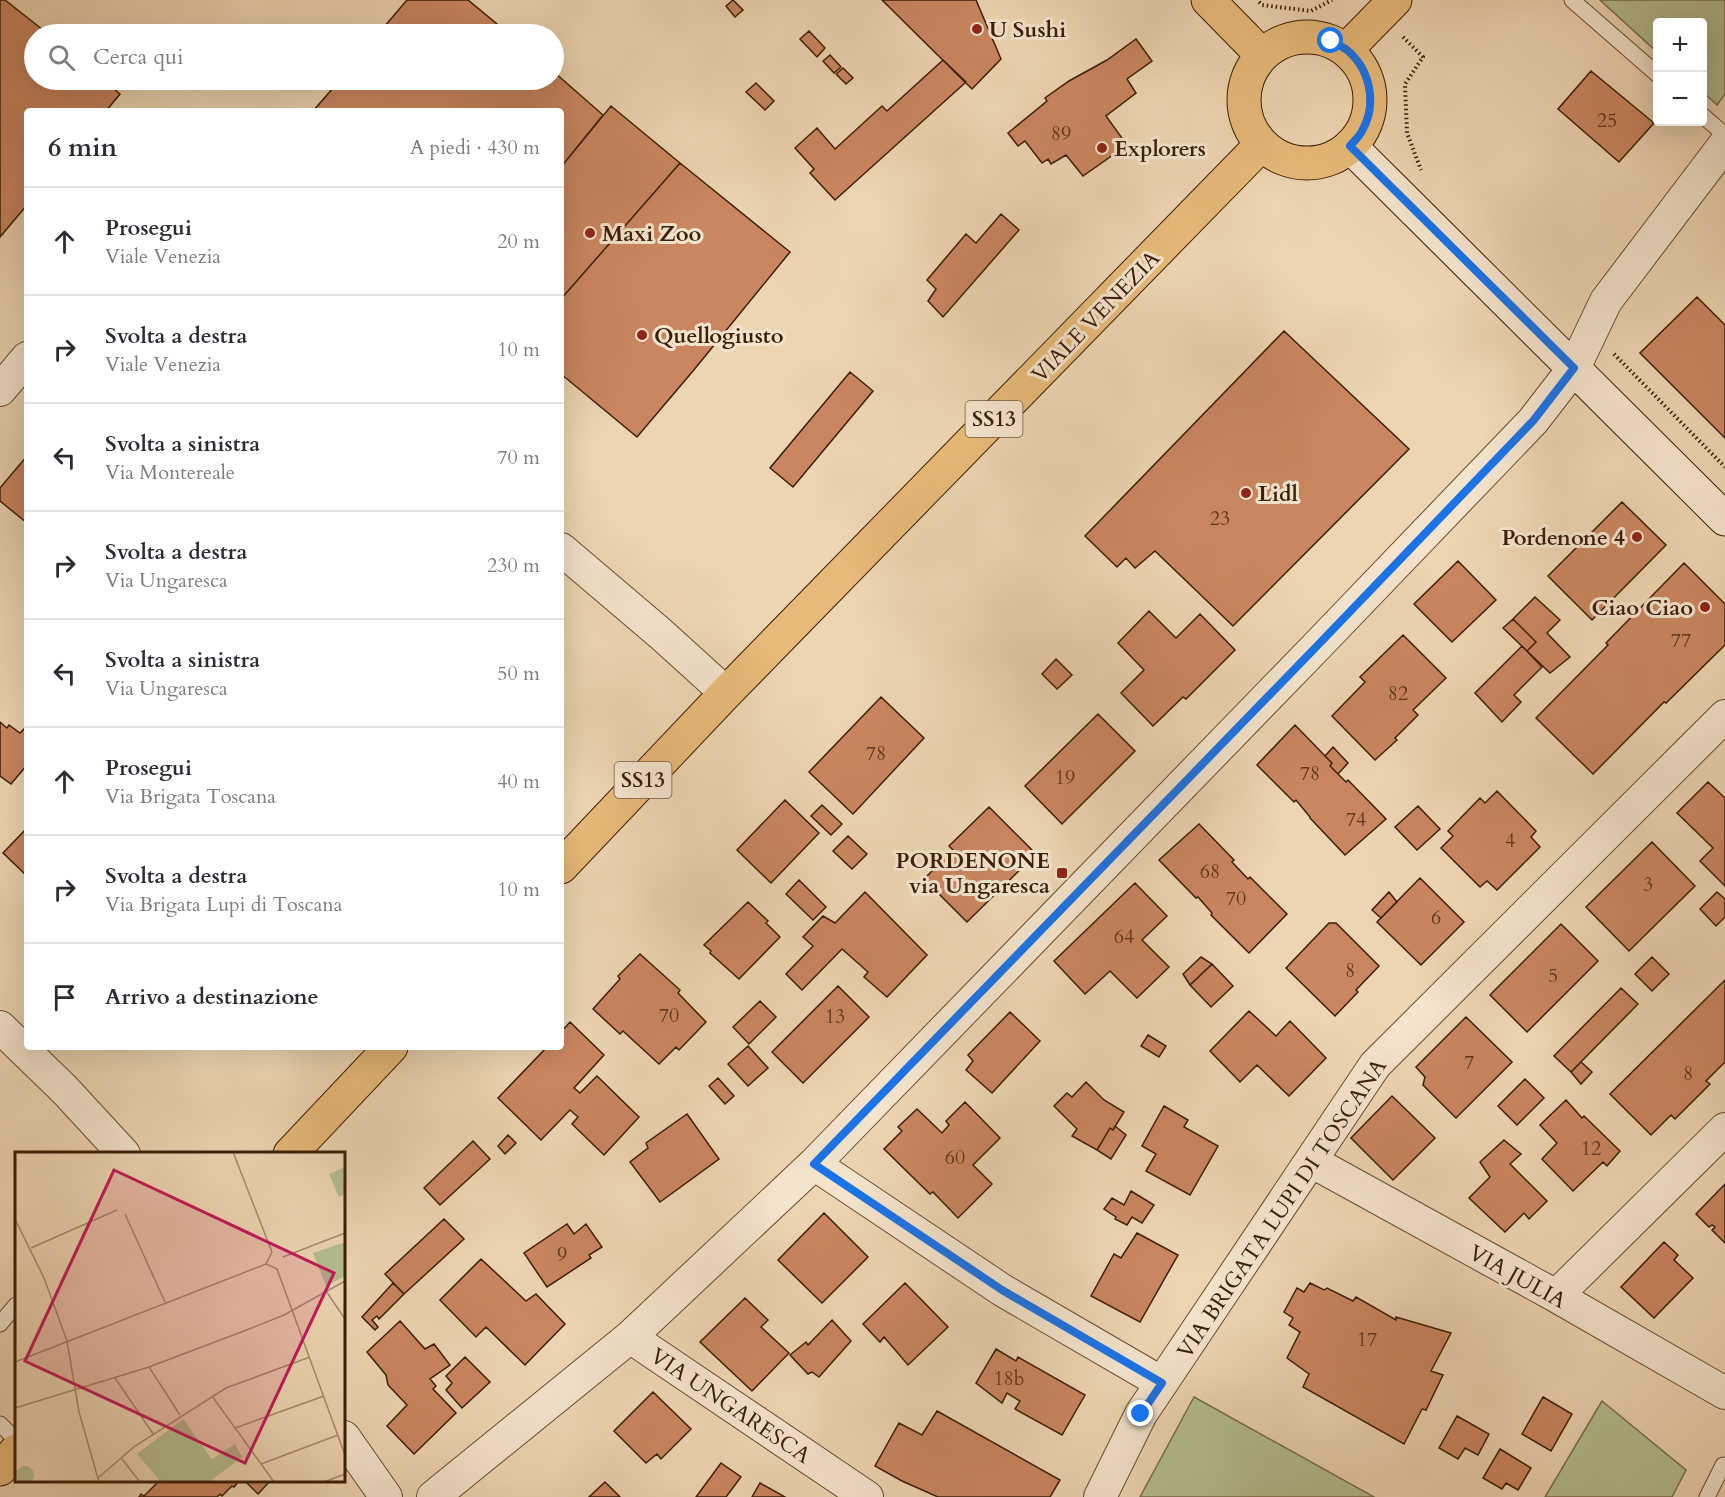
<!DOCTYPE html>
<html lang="it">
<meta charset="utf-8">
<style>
:root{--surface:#fff;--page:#f7f7f7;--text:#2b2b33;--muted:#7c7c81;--line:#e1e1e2}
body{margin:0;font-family:Cardo,serif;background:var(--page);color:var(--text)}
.controls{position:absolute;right:18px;top:18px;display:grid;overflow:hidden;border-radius:6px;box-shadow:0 6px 24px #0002}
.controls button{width:54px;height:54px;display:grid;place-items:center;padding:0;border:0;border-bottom:2px solid var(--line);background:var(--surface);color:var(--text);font:30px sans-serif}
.stop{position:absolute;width:18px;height:18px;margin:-14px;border:4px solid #1a73e8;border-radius:50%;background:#fff}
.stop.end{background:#1a73e8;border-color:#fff;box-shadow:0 2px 6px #0008}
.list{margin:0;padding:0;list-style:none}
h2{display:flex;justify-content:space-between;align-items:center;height:78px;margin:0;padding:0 24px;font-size:26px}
h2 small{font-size:20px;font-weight:400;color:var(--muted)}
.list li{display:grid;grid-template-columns:39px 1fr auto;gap:18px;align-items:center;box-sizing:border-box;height:108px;padding:0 24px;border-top:2px solid var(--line)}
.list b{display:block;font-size:22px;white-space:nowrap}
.list p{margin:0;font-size:20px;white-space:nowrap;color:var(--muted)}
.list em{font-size:20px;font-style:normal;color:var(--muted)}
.icon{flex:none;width:33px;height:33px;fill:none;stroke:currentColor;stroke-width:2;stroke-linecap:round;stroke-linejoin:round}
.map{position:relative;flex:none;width:1725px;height:1497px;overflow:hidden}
.search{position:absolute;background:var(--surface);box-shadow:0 6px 24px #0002;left:24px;top:24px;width:540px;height:66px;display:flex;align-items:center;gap:15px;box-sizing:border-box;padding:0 21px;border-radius:33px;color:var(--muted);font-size:22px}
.panel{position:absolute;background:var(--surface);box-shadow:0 6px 24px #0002;left:24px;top:108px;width:540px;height:942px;border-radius:6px}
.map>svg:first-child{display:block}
.green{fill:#b4be8f;stroke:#786e4b;stroke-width:1.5}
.building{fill:#ca8660;stroke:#3c1d07;stroke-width:1.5}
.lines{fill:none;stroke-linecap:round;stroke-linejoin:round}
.service-casing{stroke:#684b32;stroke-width:17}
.minor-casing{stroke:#684b32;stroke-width:34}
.secondary-casing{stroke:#3c1d07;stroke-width:35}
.primary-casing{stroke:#3c1d07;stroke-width:35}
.path{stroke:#3c1d07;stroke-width:4;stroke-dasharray:1.5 3;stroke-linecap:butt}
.service{stroke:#f4e4cd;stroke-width:15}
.minor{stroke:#f4e4cd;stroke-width:32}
.secondary{stroke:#f4e4cd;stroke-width:33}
.primary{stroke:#e7ba79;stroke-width:33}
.route{stroke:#1a73e8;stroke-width:8}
.poi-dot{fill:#8f2418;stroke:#f4e4cd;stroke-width:2}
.labels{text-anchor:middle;stroke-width:6;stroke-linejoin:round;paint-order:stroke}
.number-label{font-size:20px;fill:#60371d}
.shield{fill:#f4e4cd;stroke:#735942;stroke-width:1.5}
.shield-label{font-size:21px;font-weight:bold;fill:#3c1d07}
.poi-label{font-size:22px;font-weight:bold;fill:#3c1d07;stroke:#f4e4cd;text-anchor:start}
.street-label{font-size:22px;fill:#3c1d07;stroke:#f4e4cd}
.inset-road{fill:none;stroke:#a78b6e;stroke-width:1.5}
.view{fill:#c2185b;fill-opacity:0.15;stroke:#c2185b;stroke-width:3}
.inset-edge{fill:none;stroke:#3c1d07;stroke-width:3}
</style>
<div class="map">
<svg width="1725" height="1497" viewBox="0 0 1725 1497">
<rect width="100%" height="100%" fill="#eed5b2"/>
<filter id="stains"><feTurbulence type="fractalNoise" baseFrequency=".00333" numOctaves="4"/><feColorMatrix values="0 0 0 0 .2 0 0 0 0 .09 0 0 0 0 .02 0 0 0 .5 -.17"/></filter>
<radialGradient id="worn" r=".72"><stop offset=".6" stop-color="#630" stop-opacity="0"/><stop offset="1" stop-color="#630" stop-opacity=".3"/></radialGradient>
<path class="green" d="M1600 0H1725V94L1717 105 1703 92 1702 22H1658L1657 52Z
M1194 1397 1374 1497H1140Z
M1602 1401 1686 1470 1672 1497H1545Z"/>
<path class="building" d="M0 0H5L48 34H34V80H103L120 94 106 111H27V205L0 237Z
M407 0H468L509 34H378Z
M733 0 743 10 735 17 726 6Z
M882 0H976L1001 59 972 89Z
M809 31 825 48 817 57 800 39Z
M1136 39 1152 61 1127 79 1136 93 1106 116 1127 145 1083 176 1066 155 1051 164 1048 159 1042 163 1025 141 1018 146 1008 133 1047 101 1045 98 1069 81 1107 60Z
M830 55 841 67 834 73 823 61Z
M943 60 966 82 835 200 810 173 814 169 795 148 817 128 835 149 882 106 887 111Z
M843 68 853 78 846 84 836 74Z
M1591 71 1654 123 1619 162 1558 109Z
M554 72 603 115 561 167V111H313L340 80H554Z
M756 83 774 101 765 110 746 92Z
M611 106 680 163 561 299V167Z
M680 163 790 252 693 371 637 437 561 374V299Z
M1001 214 1019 230 943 317 928 301 936 289 927 280 966 234 976 243Z
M1697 297 1725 325V438L1640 353Z
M1284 331 1409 449 1233 626 1155 551 1135 568 1126 558 1117 567 1085 536Z
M850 372 873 391 793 487 770 468Z
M27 456V523L0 501V488Z
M1622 502 1666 545 1592 620 1548 576Z
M1458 561 1496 600 1452 642 1414 604Z
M1684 563 1725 604V645L1666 703 1664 702 1593 774 1536 718 1608 645 1606 643Z
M1535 597 1560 620 1547 633 1570 657 1550 673 1527 651 1536 642 1513 619Z
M1149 611 1176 638 1200 614 1235 650 1186 699 1183 697 1153 726 1121 693 1144 670 1118 643Z
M1513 619 1536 642 1527 651 1503 628Z
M1403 635 1446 678 1413 710 1418 715 1395 738 1397 740 1375 760 1332 716 1365 682 1360 677Z
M1522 646 1542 667 1514 695 1521 702 1502 722 1475 693Z
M1056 659 1072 675 1057 689 1042 674Z
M881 697 924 738 853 814 809 772Z
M1098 714 1135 751 1062 824 1025 786Z
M0 722 7 728 9 725 20 733 27 726V765L11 784 0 776Z
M1295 725 1332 763 1330 766 1346 782 1348 780 1386 819 1345 855 1310 818V817L1296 800 1294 802 1257 765Z
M1333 747 1348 763 1338 774 1330 766 1332 763 1325 756Z
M1708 782 1725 798V886L1700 861 1713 848 1677 813Z
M1497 791 1536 831 1531 837 1540 847 1497 890 1487 881 1480 887 1441 848 1453 836 1448 831 1480 798 1485 803Z
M785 800 819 833 771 883 737 850Z
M822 805 842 824 831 835 811 816Z
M1418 806 1440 829 1417 850 1395 827Z
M989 807 1036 854 967 922 924 879 953 850 949 846Z
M1199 824 1234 860 1232 862 1248 879 1250 877 1287 914 1249 953 1211 915 1212 913 1198 897 1196 898 1159 860Z
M27 828V876L3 853Z
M848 836 867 854 852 869 833 851Z
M1652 842 1695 886 1629 951 1586 907Z
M1420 878 1464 922 1421 965 1377 922Z
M799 880 826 907 813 920 786 894Z
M1135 883 1167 916 1142 940 1169 967 1137 998 1110 971 1085 994 1054 961Z
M865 892 927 955 887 997 864 977 868 972 842 949 802 990 786 974 813 946 803 937 823 916 835 923Z
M1389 892 1397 902 1381 918 1372 910Z
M1717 892 1725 899V917L1716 926 1700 909Z
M748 902 768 921 766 923 780 937 739 979 710 953 711 951 704 945Z
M1329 923H1336L1379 966 1356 990 1358 992 1335 1016 1286 968Z
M1561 924 1598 961 1527 1032 1490 995Z
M640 954 680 990 678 993 706 1022 679 1050 676 1047 659 1064 623 1031 620 1034 593 1009 620 979 618 976Z
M1201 957 1212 964 1190 985 1183 974Z
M1652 957 1669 974 1652 991 1635 974Z
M1212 964 1233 986 1211 1007 1190 985Z
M1725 980V1062L1706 1081 1710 1084 1675 1119 1671 1115 1651 1135 1610 1094Z
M838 986 869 1017 803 1083 772 1052Z
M1621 988 1638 1004 1571 1072 1554 1056Z
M760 1001 776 1017 749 1044 733 1027Z
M1249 1011 1276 1036 1290 1021 1326 1058 1289 1096 1257 1065 1240 1082 1210 1051Z
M1010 1012 1040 1041 992 1093 966 1070 973 1061 968 1055Z
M1466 1017 1512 1062 1456 1118 1423 1085 1425 1077 1416 1067Z
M570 1022 604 1055 574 1088 580 1093 597 1076 639 1117 604 1155 572 1124 578 1117 570 1110 541 1140 498 1098 547 1047H561V1032Z
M1148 1035 1166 1046 1159 1057 1141 1046Z
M748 1046 768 1068 748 1086 728 1064Z
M1581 1062 1592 1072 1581 1084 1571 1072Z
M718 1078 734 1096 725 1104 709 1086Z
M1525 1079 1544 1098 1517 1125 1498 1106Z
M1086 1082 1104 1100 1124 1112 1113 1130 1110 1128 1097 1150 1072 1136 1077 1129 1054 1106 1067 1093 1072 1097Z
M1392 1096 1435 1138 1393 1180 1351 1138Z
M1566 1100 1582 1118 1584 1116 1620 1151 1607 1166 1603 1162 1573 1191 1542 1159 1557 1143 1540 1125Z
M965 1102 1000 1138 973 1165 992 1184 958 1218 933 1192 930 1194 884 1149 902 1131 898 1127 917 1109 942 1133 949 1125 946 1121Z
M1164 1106 1188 1120 1184 1127 1218 1146 1190 1195 1146 1171 1156 1154 1142 1146Z
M687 1114 719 1159 660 1202 630 1162 648 1148 646 1143Z
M1115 1126 1126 1135 1111 1159 1097 1150 1110 1128 1113 1130Z
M508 1135 516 1143 505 1154 498 1146Z
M1504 1140 1521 1154 1510 1164 1547 1201 1529 1219 1524 1213 1505 1232 1469 1198 1490 1177 1480 1162Z
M473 1141 490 1159 440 1205 424 1188Z
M1725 1184V1243L1712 1230 1715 1227 1712 1225 1709 1227 1696 1214Z
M1131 1191 1154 1205 1142 1223 1132 1217 1127 1225 1115 1219 1116 1217 1104 1209 1112 1198 1124 1205Z
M824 1213 868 1257 822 1303 778 1260Z
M444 1219 464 1239 404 1294 385 1274Z
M567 1224 574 1234 586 1224 602 1247 589 1255 591 1258 547 1287 524 1253Z
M1137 1233 1178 1255 1140 1322 1091 1296 1114 1254 1121 1258Z
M1664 1242 1678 1255 1674 1260 1693 1278 1654 1318 1621 1287Z
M481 1259 526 1301 536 1294 565 1324 525 1365 486 1327 476 1337 440 1300Z
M393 1283 404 1294 379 1319 377 1316 372 1320 378 1327 375 1330 362 1317Z
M905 1283 948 1327 908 1365 884 1337 880 1342 863 1324Z
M1310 1283 1324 1290 1327 1288 1353 1301 1356 1297 1396 1320V1317L1451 1333 1431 1371 1443 1375 1426 1410 1422 1409 1404 1444 1303 1387 1309 1374 1287 1358 1300 1332 1289 1325 1293 1318 1284 1312 1297 1288 1304 1292Z
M745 1298 768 1320 761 1327 789 1353 752 1391 700 1342Z
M832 1320 851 1341 819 1377 812 1372 808 1374 790 1355 806 1342 808 1345Z
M400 1321 425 1349 434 1344 450 1365 430 1379 436 1386 433 1389 456 1413 414 1454 387 1426 407 1405 388 1385 386 1375 367 1352Z
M996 1349 1016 1361 1018 1357 1085 1395 1062 1435 1015 1409 1020 1401 1007 1393 1002 1403 976 1383Z
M465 1357 490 1382 462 1408 446 1390 452 1383 446 1376Z
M653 1392 691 1429 661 1459 657 1454 646 1463 614 1431Z
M1543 1397 1572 1414 1551 1451 1522 1434Z
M937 1411 1060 1480 1050 1497H938L902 1481 875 1466 899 1423 922 1435Z
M1457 1416 1489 1434 1478 1455 1465 1448 1458 1459 1439 1448Z
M1500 1449 1531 1468 1518 1490 1506 1483 1502 1489 1483 1478Z
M721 1463 741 1477 726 1497H696Z
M160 1480H240L234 1487 232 1486 222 1496 220 1494 217 1497H139L141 1494 144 1496Z
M244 1480H271L258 1494Z
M605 1482 620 1497H589Z
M760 1483 785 1497H752Z"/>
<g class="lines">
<defs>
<path id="service" d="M1572 0 1658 75
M1702 115 1725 135
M0 1324 16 1305
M0 1424 16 1440
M1707 1497 1723 1465"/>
<path id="minor" d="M0 390 27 358
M561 549 661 634 726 693
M0 1027 64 1089 124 1154
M1311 1161 1556 1296 1725 1393
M814 1164 1002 1290 1162 1383
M1556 1296 1725 1129
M630 1337 867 1497
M344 1437 386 1497
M433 1497 630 1337 814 1164 1317 646 1533 421 1574 368 1606 301 1725 144
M1100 1497 1141 1414 1375 1065 1725 716"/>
<path id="secondary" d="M1350 146 1725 519"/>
<path id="primary" d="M1208 0 1262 55
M1244 100a63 63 0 1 1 126 0a63 63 0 1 1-126 0Z
M1346 50 1395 0
M561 867 726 693 1262 144
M290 1154 391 1047
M0 1469 16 1451"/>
</defs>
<use href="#service" class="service-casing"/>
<use href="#minor" class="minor-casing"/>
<use href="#secondary" class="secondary-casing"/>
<use href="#primary" class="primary-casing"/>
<path class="path" d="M1259 2 1262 5 1311 11 1332 0
M1403 37 1423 57 1405 84 1407 133 1421 170
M1614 354 1725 467"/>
<use href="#service" class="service"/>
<use href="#minor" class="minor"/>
<use href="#secondary" class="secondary"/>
<use href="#primary" class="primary"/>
</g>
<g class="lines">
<path class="route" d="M1141 1414 1162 1383 1002 1290 814 1164 1317 646 1533 421 1574 368 1350 146C1354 141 1359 137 1362 131 1377 105 1371 70 1347 50 1342 46 1336 44 1331 41"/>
</g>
<g class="poi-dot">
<circle cx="977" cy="29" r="6"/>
<circle cx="1102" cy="148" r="6"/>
<circle cx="590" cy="233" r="6"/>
<circle cx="642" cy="335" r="6"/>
<circle cx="1246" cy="493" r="6"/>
<circle cx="1637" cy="537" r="6"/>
<circle cx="1705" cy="607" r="6"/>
<rect x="1056" y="867" width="12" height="12" rx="3"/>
</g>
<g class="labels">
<g class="number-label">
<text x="1607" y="127">25</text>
<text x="1061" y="140">89</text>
<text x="1220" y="525">23</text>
<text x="1681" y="647">77</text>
<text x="1398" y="700">82</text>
<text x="876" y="760">78</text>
<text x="1310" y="780">78</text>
<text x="1065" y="784">19</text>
<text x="1356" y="826">74</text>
<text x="1510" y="847">4</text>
<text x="1210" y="878">68</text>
<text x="1648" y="891">3</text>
<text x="1236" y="905">70</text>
<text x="1436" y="924">6</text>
<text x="1124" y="943">64</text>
<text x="1350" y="977">8</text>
<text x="1553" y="982">5</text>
<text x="669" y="1022">70</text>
<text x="835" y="1023">13</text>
<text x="1469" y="1069">7</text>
<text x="1688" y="1080">8</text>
<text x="1591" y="1155">12</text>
<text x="955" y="1164">60</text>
<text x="562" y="1261">9</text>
<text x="1367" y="1346">17</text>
<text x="1009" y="1385">18b</text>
</g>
<g class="shield">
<rect x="965.5" y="401" width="57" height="36" rx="4.5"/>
<rect x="614.5" y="762" width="57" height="36" rx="4.5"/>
</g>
<g class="shield-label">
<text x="994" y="426">SS13</text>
<text x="643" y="787">SS13</text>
</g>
<g class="poi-label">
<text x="989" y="37">U Sushi</text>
<text x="1114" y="156">Explorers</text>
<text x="602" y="241">Maxi Zoo</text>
<text x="654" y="343">Quellogiusto</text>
<text x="1258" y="501">Lidl</text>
<text x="1625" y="545" text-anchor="end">Pordenone 4</text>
<text x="1693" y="615" text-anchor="end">Ciao Ciao</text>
<text x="1050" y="868" text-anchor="end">PORDENONE<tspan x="1050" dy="25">via Ungaresca</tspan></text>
</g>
<g class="street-label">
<text transform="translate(1095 316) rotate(-46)" y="8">VIALE VENEZIA</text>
<text transform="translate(1281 1208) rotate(-56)" y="8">VIA BRIGATA LUPI DI TOSCANA</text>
<text transform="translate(1518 1276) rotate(29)" y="8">VIA JULIA</text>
<text transform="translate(731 1405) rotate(34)" y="8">VIA UNGARESCA</text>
</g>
</g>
<g transform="translate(15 1152)">
<rect width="330" height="330" fill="#eed5b2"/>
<path d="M330 15V42L324 45 314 22ZM330 90V124L311 134 298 101ZM168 267 197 307 220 292 227 305 194 330H146L122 302ZM1 323a9 9 0 1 1 18 0a9 9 0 1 1-18 0Z" fill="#b4be8f"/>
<path class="inset-road" d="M218 0 257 100M110 62 150 150M0 67 29 126 52 189 64 260 84 330M16 96 102 58M257 100 251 112 262 117M268 105 330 81M262 117 330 303M311 139 330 167M0 210 251 112M134 215 165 263M100 226 139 283M197 244 259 330M0 256 134 215 229 179 269 163 330 129M220 276 309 244M107 307 125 330M246 312 323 283M83 326 120 294 211 236 295 205M309 330 330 322"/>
<path class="view" d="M99 18 319 121 230 311 10 209Z"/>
<rect width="330" height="330" class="inset-edge"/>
</g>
<rect width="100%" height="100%" filter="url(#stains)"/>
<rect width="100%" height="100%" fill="url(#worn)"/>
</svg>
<div class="controls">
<button>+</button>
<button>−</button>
</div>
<div class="stop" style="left:1331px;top:41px"></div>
<div class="stop end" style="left:1141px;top:1414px"></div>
<div class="search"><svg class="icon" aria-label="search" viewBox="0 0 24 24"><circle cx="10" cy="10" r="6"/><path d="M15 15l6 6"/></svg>Cerca qui</div>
<section class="panel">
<h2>6 min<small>A piedi · 430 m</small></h2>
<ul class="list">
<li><svg class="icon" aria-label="ahead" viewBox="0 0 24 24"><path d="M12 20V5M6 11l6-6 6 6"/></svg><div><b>Prosegui</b><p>Viale Venezia</p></div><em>20 m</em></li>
<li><svg class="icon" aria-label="right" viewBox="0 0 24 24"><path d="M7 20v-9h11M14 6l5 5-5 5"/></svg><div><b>Svolta a destra</b><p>Viale Venezia</p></div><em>10 m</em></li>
<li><svg class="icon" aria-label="left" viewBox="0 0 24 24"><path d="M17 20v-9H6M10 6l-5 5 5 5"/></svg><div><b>Svolta a sinistra</b><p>Via Montereale</p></div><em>70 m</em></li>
<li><svg class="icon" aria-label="right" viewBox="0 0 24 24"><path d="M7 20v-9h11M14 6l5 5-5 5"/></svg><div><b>Svolta a destra</b><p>Via Ungaresca</p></div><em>230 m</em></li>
<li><svg class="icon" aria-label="left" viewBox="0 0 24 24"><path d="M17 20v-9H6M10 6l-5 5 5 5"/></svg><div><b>Svolta a sinistra</b><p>Via Ungaresca</p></div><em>50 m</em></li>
<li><svg class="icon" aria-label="ahead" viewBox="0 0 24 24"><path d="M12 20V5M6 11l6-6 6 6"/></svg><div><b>Prosegui</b><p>Via Brigata Toscana</p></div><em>40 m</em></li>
<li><svg class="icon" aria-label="right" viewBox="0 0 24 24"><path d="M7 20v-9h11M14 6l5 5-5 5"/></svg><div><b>Svolta a destra</b><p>Via Brigata Lupi di Toscana</p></div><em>10 m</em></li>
<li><svg class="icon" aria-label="arrive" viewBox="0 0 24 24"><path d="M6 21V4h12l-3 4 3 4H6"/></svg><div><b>Arrivo a destinazione</b></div></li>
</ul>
</section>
</div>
